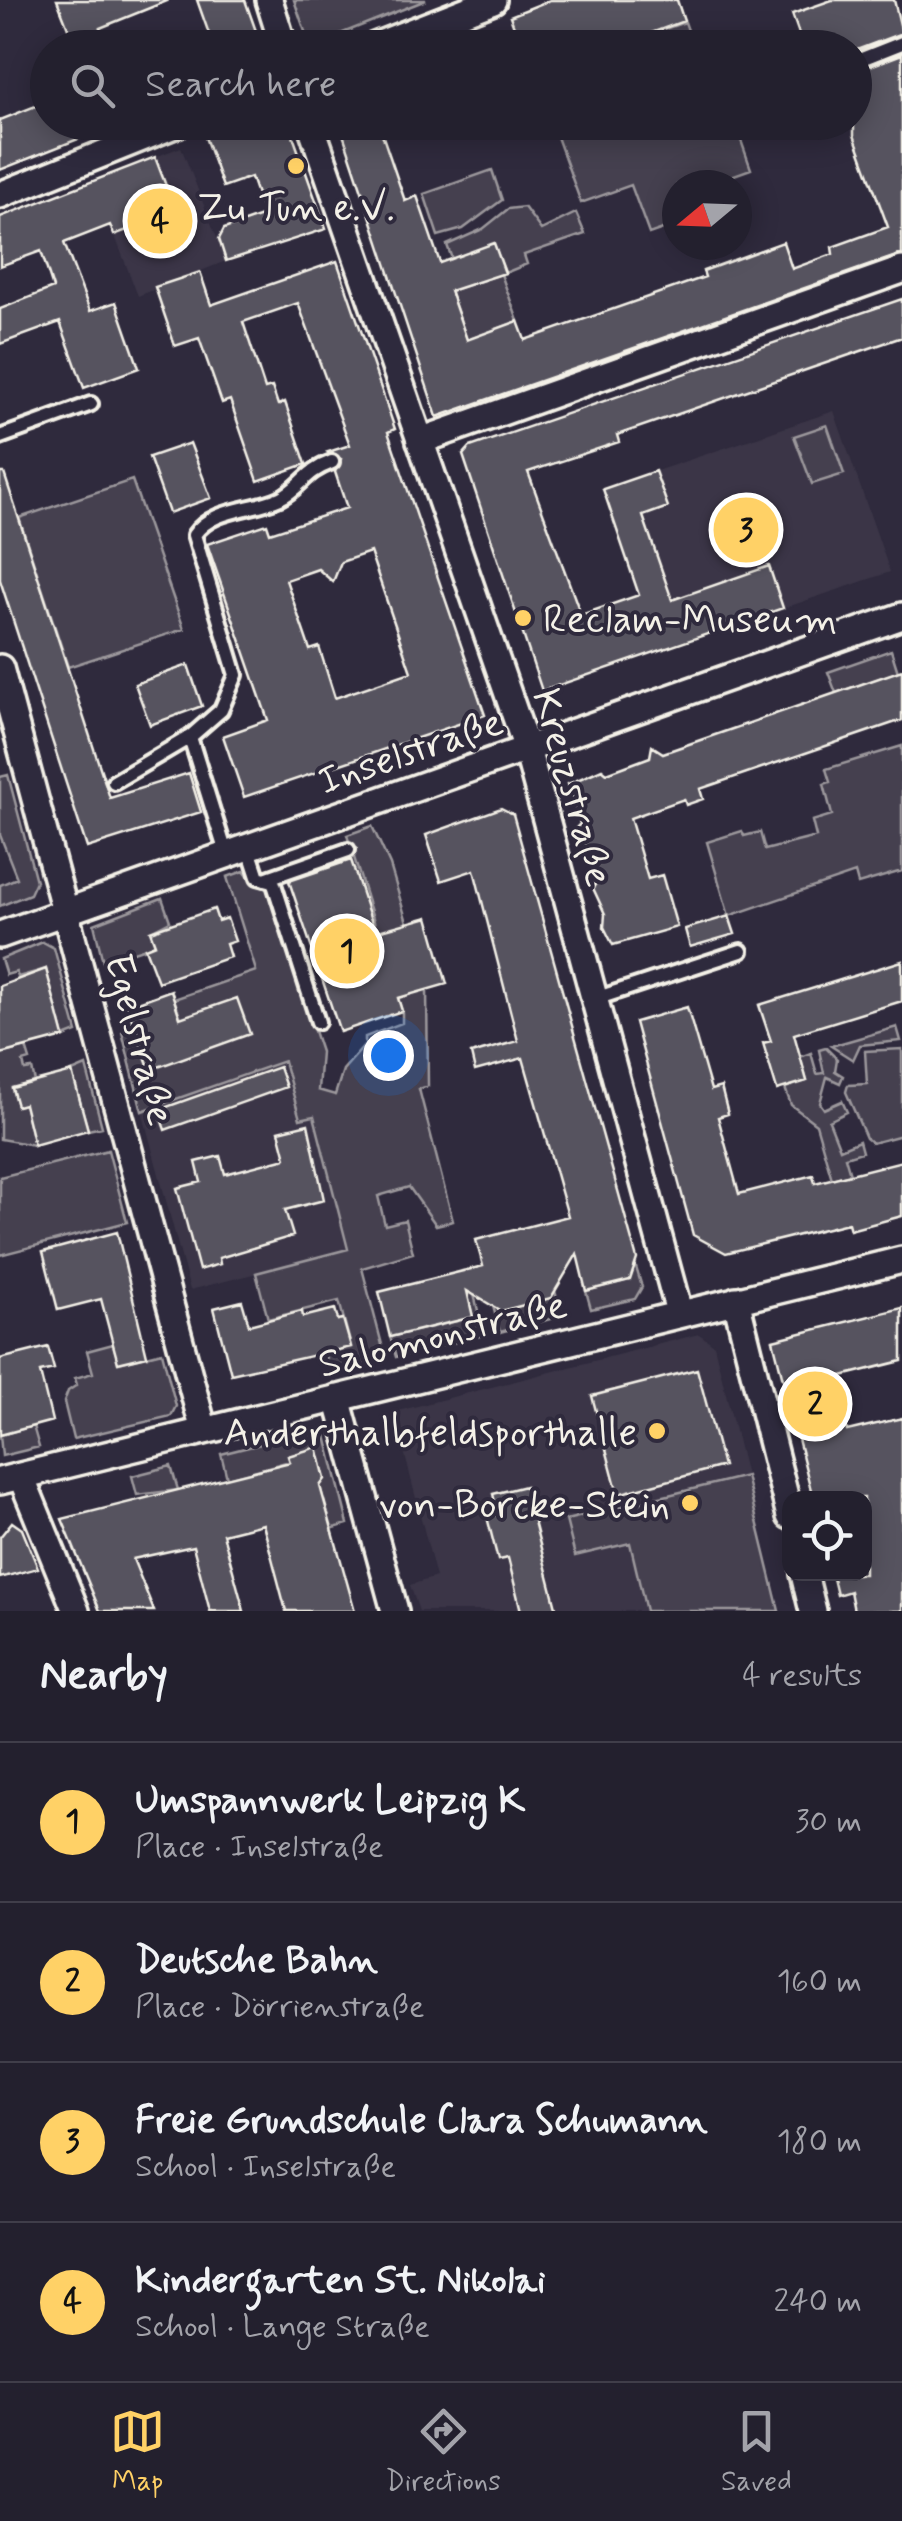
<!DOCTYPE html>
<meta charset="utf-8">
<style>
:root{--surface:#23202e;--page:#2b2836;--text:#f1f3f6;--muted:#a3a3aa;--line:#403e4a;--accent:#ffd166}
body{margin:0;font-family:Mynerve,sans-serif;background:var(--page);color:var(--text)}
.controls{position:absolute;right:30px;bottom:30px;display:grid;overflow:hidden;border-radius:20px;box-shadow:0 5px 25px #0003}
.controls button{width:90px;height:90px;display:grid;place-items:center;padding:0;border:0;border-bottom:2px solid var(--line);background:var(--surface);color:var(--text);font:50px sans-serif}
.compass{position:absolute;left:662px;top:170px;width:90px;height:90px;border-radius:50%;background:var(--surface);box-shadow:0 5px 25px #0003;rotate:251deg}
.you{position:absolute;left:388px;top:1055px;width:35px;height:35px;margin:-25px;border:8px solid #fff;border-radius:50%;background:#1a73e8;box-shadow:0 0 0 15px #1a73e833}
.badge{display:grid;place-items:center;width:65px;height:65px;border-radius:50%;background:var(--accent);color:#111;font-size:32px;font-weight:700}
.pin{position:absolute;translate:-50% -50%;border:5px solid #fff;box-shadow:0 2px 10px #0006}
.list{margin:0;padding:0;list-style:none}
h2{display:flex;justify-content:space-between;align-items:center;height:130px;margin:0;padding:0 40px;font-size:42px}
h2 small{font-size:32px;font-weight:400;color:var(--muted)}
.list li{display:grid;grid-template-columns:65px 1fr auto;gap:30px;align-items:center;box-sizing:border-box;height:160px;padding:0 40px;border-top:2px solid var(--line)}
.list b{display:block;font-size:38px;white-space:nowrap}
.list p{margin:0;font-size:32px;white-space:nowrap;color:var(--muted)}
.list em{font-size:32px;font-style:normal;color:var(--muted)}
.icon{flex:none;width:55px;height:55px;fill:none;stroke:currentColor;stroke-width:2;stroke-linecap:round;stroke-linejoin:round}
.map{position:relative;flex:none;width:902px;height:1611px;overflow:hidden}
.search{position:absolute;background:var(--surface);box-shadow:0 5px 25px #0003;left:30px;right:30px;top:30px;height:110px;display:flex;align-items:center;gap:25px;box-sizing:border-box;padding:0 35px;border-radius:55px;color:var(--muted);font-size:38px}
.sheet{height:770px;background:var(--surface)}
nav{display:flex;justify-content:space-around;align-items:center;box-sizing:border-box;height:140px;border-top:2px solid var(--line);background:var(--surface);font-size:28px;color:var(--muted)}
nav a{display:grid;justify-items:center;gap:5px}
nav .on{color:var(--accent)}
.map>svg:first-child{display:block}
.built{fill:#3b3647}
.green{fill:#454050;stroke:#9c989c;stroke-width:2.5}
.building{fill:#56525f;stroke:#f4f1e8;stroke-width:2.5;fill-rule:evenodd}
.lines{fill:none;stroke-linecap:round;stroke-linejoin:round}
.service-casing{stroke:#f4f1e8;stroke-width:20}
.minor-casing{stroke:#f4f1e8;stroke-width:32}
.service{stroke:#2f2a3d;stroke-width:12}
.minor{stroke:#2f2a3d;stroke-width:25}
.poi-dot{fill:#ffd166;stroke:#2f2a3d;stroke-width:4}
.labels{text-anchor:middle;stroke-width:8;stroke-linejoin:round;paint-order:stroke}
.poi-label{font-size:40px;fill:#f4f1e8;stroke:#2f2a3d;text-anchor:end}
.street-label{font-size:40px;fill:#f4f1e8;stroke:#2f2a3d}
</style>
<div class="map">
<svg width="902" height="1611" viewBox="0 0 902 1611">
<rect width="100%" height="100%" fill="#2f2a3d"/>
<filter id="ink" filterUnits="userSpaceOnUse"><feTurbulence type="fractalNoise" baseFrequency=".01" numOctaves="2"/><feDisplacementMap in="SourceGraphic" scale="20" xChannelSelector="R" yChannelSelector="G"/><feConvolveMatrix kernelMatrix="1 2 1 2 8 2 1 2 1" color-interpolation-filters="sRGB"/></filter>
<g filter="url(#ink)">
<path class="built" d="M181 147 226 261 138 296 94 181Z
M834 411 890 572 658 651 603 489Z
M284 1061 300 1119 314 1115 348 1250 190 1290 142 1111Z
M699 1334 714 1345 779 1611H419L410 1585 436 1577 394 1412Z"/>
<path class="green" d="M294 0H426L310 46Z
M661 9 668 28 685 22 694 47H609L606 40 623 33 627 42 642 37Z
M552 123H735L751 169 706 185H677V224L649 234 631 185 581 203Z
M492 170 502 200 463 229 438 236 424 194Z
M524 207 541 230 576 213 585 234 524 255 527 264 505 273 494 244 452 259 447 245 483 229 508 209Z
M501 274 518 321 467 340 450 291Z
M827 425 844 474 812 484 794 436Z
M132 480 184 629 68 667 19 518Z
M891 650 898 672 836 693 828 672Z
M902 746V871L858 884 855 873 729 916 707 842 742 831 744 836 760 832 765 850 816 837 812 821 832 815 824 784 830 782 826 769Z
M8 775 36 881 30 894 0 906V885L17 878 0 835V777Z
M372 826 390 865 427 990 428 1086 419 1089 453 1221 436 1225 409 1187 378 1196 385 1225 405 1220 413 1253 362 1268 386 1360 330 1374 325 1353 351 1346 339 1301 268 1319 256 1273 348 1249 314 1116 300 1119 284 1061 142 1111 122 1032 134 1027 150 1069 181 1018 174 999 256 971 227 877 244 871 253 883 267 889 321 1052 318 1090 335 1095 343 1070 365 1045V1037L402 1023V1011L347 835Z
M162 898 170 921 151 931 155 945 103 962 94 924Z
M43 942 54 948 77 1032 64 1037 46 969 18 977 16 972 6 975 1 959Z
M897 1027 901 1041 860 1045 853 1060 831 1046Z
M26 1047 30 1060 23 1062 25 1070 32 1069 35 1082 12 1089 17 1106 24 1104 34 1145 0 1139V1054Z
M826 1048 837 1059 835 1071 843 1076 840 1083 827 1077 820 1103 824 1109 842 1101 847 1112 829 1121 840 1149 859 1141 862 1152 845 1157 850 1174 832 1179 816 1124 791 1105 785 1088 807 1081 800 1057 811 1053 817 1074 824 1073 819 1050Z
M902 1049V1135L872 1143 866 1138 846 1092 848 1085 867 1084 865 1051Z
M86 1066 102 1127 88 1130 72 1072Z
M108 1150 127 1222 0 1255V1177Z
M635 1264 642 1287 635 1299 591 1309 586 1291 629 1280Z
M468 1270 484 1335 396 1357 390 1337 473 1317 462 1271Z
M555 1291 562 1316 500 1332 493 1306 502 1311 550 1298Z
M113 1344 119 1363 162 1352 176 1406 171 1416 73 1439 64 1402 68 1391 77 1385 75 1378 93 1373 87 1351Z
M33 1426 39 1447 2 1456 0 1435Z
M324 1428 348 1524 331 1529 320 1486 325 1479 317 1448 289 1456 290 1461 227 1478 221 1454Z
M171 1466 178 1490 137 1495 132 1476Z
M746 1476 779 1611H646L630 1543 575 1556 566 1520Z"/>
<path class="building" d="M57 0H166L167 1 100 28 106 43 76 48Z
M197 0H245L262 48H214Z
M550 0H677L684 21 627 42 623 33 586 48H522L510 16Z
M832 0H894L902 33 854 51V48H804L792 14Z
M902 54V254L437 417 339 122H378L405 201 417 196 440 263 494 243 505 273 450 291 467 340 518 321 525 340 705 277 703 271 783 242 792 269 833 254 832 247 888 227 854 135V72Z
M48 101V122L116 124 0 170V120Z
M241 122H288L326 229 226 261 219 239 224 229 264 215 251 177 223 187 205 137Z
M155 157 176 212 114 235 110 225 64 243 90 311 116 302 139 368 84 388 60 322 0 344V309L53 288 41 251 0 266V217Z
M337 261 395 429 388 432 485 715 244 797 223 736 268 720 207 544 267 524 270 533 347 508 335 472 341 459 328 452 350 445 298 303 243 322 265 389 272 387 278 405 285 402 306 464 258 481 230 400 222 403 199 338 175 346 155 287 200 272 211 305ZM370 552 411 672 335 698 319 647 310 650 286 580 318 569 333 582 341 562Z
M902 299V337L617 435 619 442 528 472 581 615 639 595 603 489 655 471 668 507 643 516 672 600 769 566 783 608 542 691 463 455 470 447Z
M190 443 211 498 169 513 149 457Z
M0 473H4L110 798 189 773 201 812 87 848 0 580Z
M188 665 202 706 150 725 135 684Z
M902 670V720L700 789 703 799 686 805 684 799 630 818 648 879 662 875 677 927 613 945 604 927 605 914 593 888 596 883 584 839 569 835 580 824 568 784 602 769 607 773 650 757 652 746 663 753Z
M501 808 513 814 637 1259 630 1280 586 1291 577 1254 551 1298 501 1311 467 1291 473 1317 390 1337 379 1292 483 1266 476 1240 568 1216 523 1058 475 1071 471 1054 518 1041 474 870 441 881 426 835Z
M351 860 375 932 428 917 447 984 398 998 402 1011 340 1032 289 881Z
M214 909 218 921 227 918 235 941 226 944 230 957 158 982 145 948 155 944 150 931Z
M729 916 735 934 690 947 685 929Z
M902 961V1001L794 1034 807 1081 777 1090 763 1043 771 1041 759 1005Z
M46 969 64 1037 0 1054V986Z
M171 990 180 1018 237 998 250 1034 150 1070 127 1006Z
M687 1007 711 1090 721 1087 728 1114 718 1117 739 1194 813 1175 815 1183 902 1161V1216L850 1230 848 1223 726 1253 693 1235 635 1022Z
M279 1067 286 1087 165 1130 158 1110Z
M72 1072 88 1130 34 1145 24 1104 17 1106 12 1088Z
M308 1124 324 1200 285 1210 293 1236 219 1258 220 1264 199 1270 177 1188 201 1182 196 1162 220 1156 225 1174 286 1158 279 1131Z
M117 1232 147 1356 118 1363 101 1299 58 1310 43 1252Z
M242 1301 249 1325 302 1311 303 1317 335 1309 338 1320 343 1319 351 1347 231 1374 214 1308Z
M902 1308V1361L834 1378 847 1431 902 1418V1611H854L850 1591 837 1595 832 1574H864V1498H813L773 1340Z
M48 1347 54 1369 40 1372 52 1421 0 1435V1359Z
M697 1369 723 1466 618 1494 592 1396Z
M317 1447 325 1479 320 1486 355 1611H286L263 1524 223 1534 244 1611H210L193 1546 133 1559 154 1611H100L62 1519 290 1462 288 1456Z
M525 1486 557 1611H521L508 1558 498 1560 487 1517 498 1514 493 1494Z
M12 1522 22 1529 38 1568 0 1578V1537Z"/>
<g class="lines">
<defs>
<path id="service" d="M854 62 902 43
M0 437 91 404
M114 782 190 737
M248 846 258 877 273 881 318 1022
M226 853 190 737 221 710 236 675 194 535C212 508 252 511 280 498 302 487 304 472 332 462
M265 879 348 850
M595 999 741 951"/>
<path id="minor" d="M269 0 284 48
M370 48 493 0
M310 122 527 749 679 1312
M0 195 182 122
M420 441 902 270
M0 668 204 1431
M0 935 902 616
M736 1300 790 1516
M337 1398 395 1611
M21 1476 76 1611
M0 1481 902 1260
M804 1574 813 1611"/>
</defs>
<use href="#service" class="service-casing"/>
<use href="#minor" class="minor-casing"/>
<use href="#service" class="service"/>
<use href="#minor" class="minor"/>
</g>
</g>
<g class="poi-dot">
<circle cx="296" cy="166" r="10"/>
<circle cx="523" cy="618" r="10"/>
<circle cx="657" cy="1431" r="10"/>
<circle cx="690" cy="1503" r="10"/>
</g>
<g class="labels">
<g class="poi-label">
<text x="296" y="220" text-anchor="middle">Zu Tun e.V.</text>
<text x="543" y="632" text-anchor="start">Reclam-Museum</text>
<text x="637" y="1445">Anderthalbfeldsporthalle</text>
<text x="670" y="1517">von-Borcke-Stein</text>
</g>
<g class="street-label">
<text transform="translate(410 750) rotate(-19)" y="14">Inselstraße</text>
<text transform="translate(574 787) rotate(74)" y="14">Kreuzstraße</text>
<text transform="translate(141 1039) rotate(75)" y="14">Egelstraße</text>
<text transform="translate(442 1333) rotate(-14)" y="14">Salomonstraße</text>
</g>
</g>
</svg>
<div class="controls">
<button><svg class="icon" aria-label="locate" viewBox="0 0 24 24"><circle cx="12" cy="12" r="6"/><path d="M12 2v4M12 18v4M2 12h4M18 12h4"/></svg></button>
</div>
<svg class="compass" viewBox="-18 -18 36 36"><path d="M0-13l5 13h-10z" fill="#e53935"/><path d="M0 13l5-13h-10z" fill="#a3a3aa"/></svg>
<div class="you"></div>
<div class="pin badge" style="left:347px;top:951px">1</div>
<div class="pin badge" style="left:815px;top:1404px">2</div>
<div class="pin badge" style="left:746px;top:530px">3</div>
<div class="pin badge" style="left:160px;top:221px">4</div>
<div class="search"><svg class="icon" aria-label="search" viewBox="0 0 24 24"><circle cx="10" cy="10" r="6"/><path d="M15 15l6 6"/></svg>Search here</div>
</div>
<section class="sheet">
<h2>Nearby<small>4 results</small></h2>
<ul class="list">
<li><span class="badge">1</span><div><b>Umspannwerk Leipzig K</b><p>Place · Inselstraße</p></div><em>30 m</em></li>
<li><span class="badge">2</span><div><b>Deutsche Bahn</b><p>Place · Dörrienstraße</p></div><em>160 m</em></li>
<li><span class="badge">3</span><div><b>Freie Grundschule Clara Schumann</b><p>School · Inselstraße</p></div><em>180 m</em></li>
<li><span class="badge">4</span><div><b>Kindergarten St. Nikolai</b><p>School · Lange Straße</p></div><em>240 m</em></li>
</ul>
</section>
<nav>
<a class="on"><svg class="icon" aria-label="map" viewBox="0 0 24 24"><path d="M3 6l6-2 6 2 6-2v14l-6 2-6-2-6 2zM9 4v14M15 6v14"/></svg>Map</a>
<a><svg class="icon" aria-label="directions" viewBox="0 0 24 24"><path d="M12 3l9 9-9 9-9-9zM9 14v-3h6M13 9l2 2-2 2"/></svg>Directions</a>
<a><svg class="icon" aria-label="saved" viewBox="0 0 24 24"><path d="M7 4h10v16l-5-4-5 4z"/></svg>Saved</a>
</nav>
